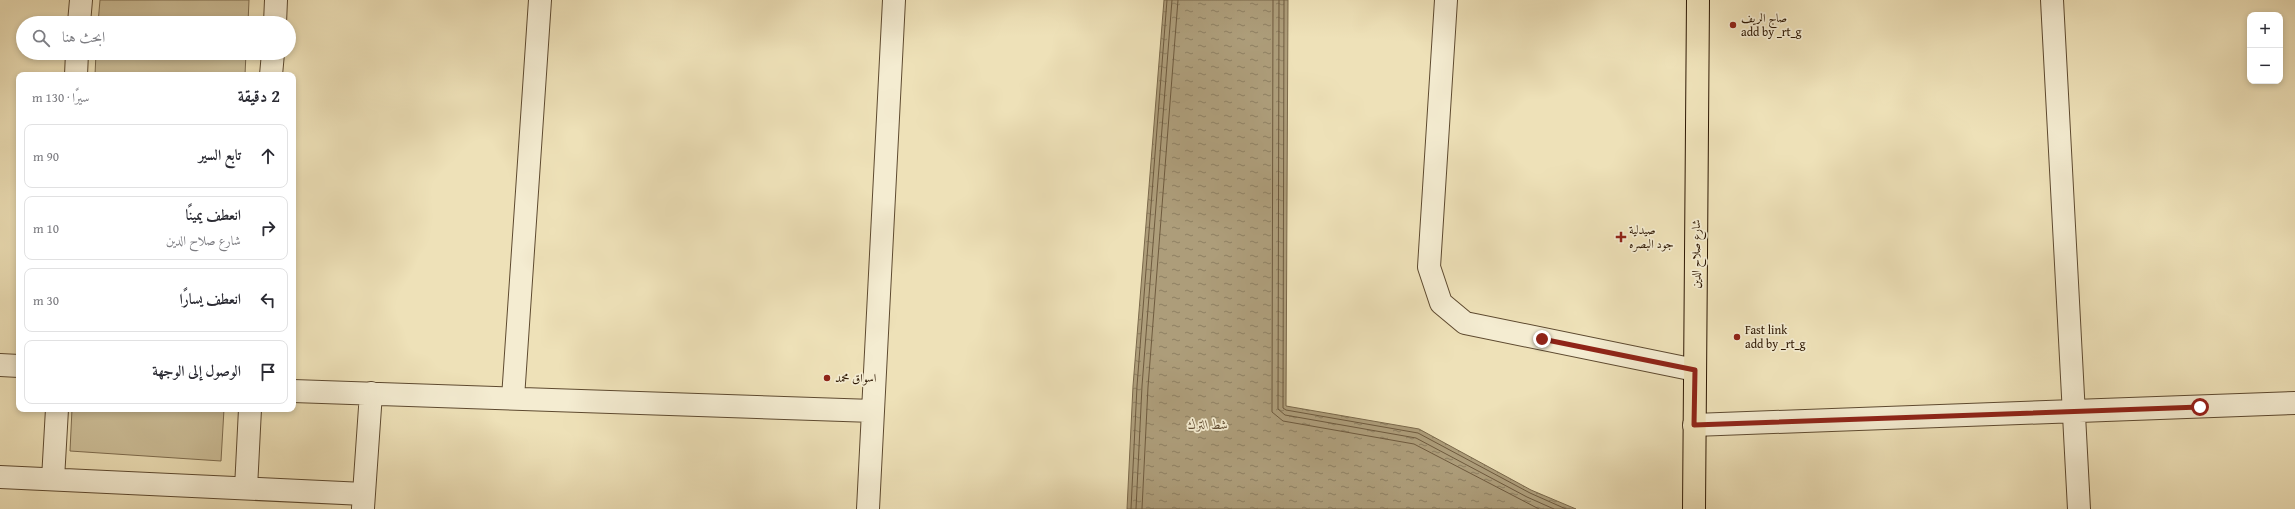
<!DOCTYPE html>
<html lang="ar">
<meta charset="utf-8">
<style>
:root{--surface:#fff;--page:#f2f2f3;--text:#2b2b33;--muted:#7c7c81;--line:#e1e1e2}
body{margin:0;font-family:"Gentium Book Plus",Amiri,serif;background:var(--page);color:var(--text);direction:rtl}
.controls{position:absolute;right:12px;top:12px;display:grid;overflow:hidden;border-radius:8px;box-shadow:0 2px 6px #0003}
.controls button{width:36px;height:36px;display:grid;place-items:center;padding:0;border:0;border-bottom:1px solid var(--line);background:var(--surface);color:var(--text);font:20px sans-serif}
.stop{position:absolute;width:12px;height:12px;margin:-9px;border:3px solid #8f2418;border-radius:50%;background:#fff}
.stop.end{background:#8f2418;border-color:#fff;box-shadow:0 1px 4px #0008}
.list{margin:0;padding:0;list-style:none}
h2{display:flex;justify-content:space-between;align-items:center;height:52px;margin:0;padding:0 16px;font-size:17px}
h2 small{font-size:13px;font-weight:400;color:var(--muted)}
.list li{display:grid;grid-template-columns:26px 1fr auto;gap:12px;align-items:center;box-sizing:border-box;height:64px;margin:0 8px 8px;padding:0 8px;border:1px solid var(--line);border-radius:8px}
.list b{display:block;font-size:15px;white-space:nowrap}
.list p{margin:0;font-size:13px;white-space:nowrap;color:var(--muted)}
.list em{font-size:13px;font-style:normal;color:var(--muted)}
.icon{flex:none;width:22px;height:22px;fill:none;stroke:currentColor;stroke-width:2;stroke-linecap:round;stroke-linejoin:round}
.map{position:relative;flex:none;width:2295px;height:509px;overflow:hidden;direction:ltr}
.search{position:absolute;background:var(--surface);box-shadow:0 2px 6px #0003;left:16px;top:16px;width:280px;height:44px;display:flex;align-items:center;gap:10px;box-sizing:border-box;padding:0 14px;border-radius:22px;color:var(--muted);font-size:15px}
.panel{position:absolute;background:var(--surface);box-shadow:0 2px 6px #0003;left:16px;top:72px;width:280px;height:340px;border-radius:8px;direction:rtl}
.map>svg:first-child{display:block}
.green{fill:#cdbf99;stroke:#7e6c4e}
.water{fill:url(#water-ripples);stroke:#7a684a}
.lines{fill:none;stroke-linecap:round;stroke-linejoin:round}
.shore{stroke:#6e5a3e;stroke-width:1}
.minor-casing{stroke:#5e4a30;stroke-width:24}
.major-casing{stroke:#2e1803;stroke-width:24}
.minor{stroke:#f4ecd1;stroke-width:22}
.major{stroke:#eee1b8;stroke-width:22}
.route{stroke:#8f2418;stroke-width:5}
.poi-dot{fill:#8f2418;stroke:#f4ecd1;stroke-width:1.5}
.labels{text-anchor:middle;stroke-width:3.5;stroke-linejoin:round;paint-order:stroke}
.poi-label{font-size:12px;fill:#2e1803;stroke:#f4ecd1;text-anchor:start}
.street-label{font-size:12px;fill:#2e1803;stroke:#f4ecd1}
.water-label{font-size:13px;font-style:italic;fill:#614d33;stroke:#f4ecd1}
</style>
<div class="map">
<svg width="2295" height="509" viewBox="0 0 2295 509">
<defs>
<pattern id="water-ripples" width="26" height="14" patternUnits="userSpaceOnUse"><rect width="26" height="14" fill="#ad9d7a"/><path d="M2 4q2-2 4 0t4 0M15 11q2-2 4 0t4 0" fill="none" stroke="#8d7f62"/></pattern>
</defs>
<rect width="100%" height="100%" fill="#eee1b8"/>
<filter id="stains"><feTurbulence type="fractalNoise" baseFrequency=".005" numOctaves="4"/><feColorMatrix values="0 0 0 0 .2 0 0 0 0 .09 0 0 0 0 .02 0 0 0 .5 -.17"/></filter>
<radialGradient id="worn" r=".72"><stop offset=".6" stop-color="#630" stop-opacity="0"/><stop offset="1" stop-color="#630" stop-opacity=".3"/></radialGradient>
<path class="green" d="M100 0H249L248 23H98Z
M96 53H246L245 75H95Z
M72 409H224L221 461 70 451Z"/>
<path class="water" d="M1164 0H1288L1286 406 1419 429 1531 490 1576 509H1127L1133 386Z"/>
<g class="lines">
<path class="shore" d="M1273 0 1272 412 1283 421 1414 444 1539 509
M1279 0 1278 409 1285 415 1416 438 1527 497 1554 509
M1284 0 1283 408 1286 410 1418 433 1530 493 1566 509
M1131 509 1137 386 1167 0
M1136 509 1142 386 1172 0
M1142 509 1148 387 1178 0"/>
<defs>
<path id="minor" d="M1446 0 1429 267 1441 303 1465 323 1695 370
M2052 0 2079 509
M79 23 81 0
M275 23 276 0
M76 75 77 53
M271 75 273 53
M0 365 19 366
M293 391 873 411
M513 398 540 0
M1694 425 2295 403
M0 477 364 494
M53 479 57 409
M246 488 250 409
M363 508 371 393
M868 509 894 0"/>
<path id="major" d="M1694 509 1698 0"/>
</defs>
<use href="#minor" class="minor-casing"/>
<use href="#major" class="major-casing"/>
<use href="#minor" class="minor"/>
<use href="#major" class="major"/>
</g>
<g class="lines">
<path class="route" d="M1542 339 1695 370 1694 425 2200 407"/>
</g>
<g class="poi-dot">
<circle cx="1733" cy="25" r="4"/>
<path d="M1619 231h4v4h4v4h-4v4h-4v-4h-4v-4h4z"/>
<circle cx="1737" cy="337" r="4"/>
<circle cx="827" cy="378" r="4"/>
</g>
<g class="labels">
<g class="poi-label">
<text x="1741" y="22">صاج الريف<tspan x="1741" dy="14">add by _rt_g</tspan></text>
<text x="1629" y="234">صيدلية<tspan x="1629" dy="14">جود البصره</tspan></text>
<text x="1745" y="334">Fast link<tspan x="1745" dy="14">add by _rt_g</tspan></text>
<text x="835" y="382">اسواق محمد</text>
</g>
<g class="street-label">
<text transform="translate(1696 254) rotate(-90)" y="4">شارع صلاح الدين</text>
</g>
<g class="water-label">
<text x="1208" y="429">شط الترك</text>
</g>
</g>
<rect width="100%" height="100%" filter="url(#stains)"/>
<rect width="100%" height="100%" fill="url(#worn)"/>
</svg>
<div class="controls">
<button>+</button>
<button>−</button>
</div>
<div class="stop" style="left:2200px;top:407px"></div>
<div class="stop end" style="left:1542px;top:339px"></div>
<div class="search"><svg class="icon" aria-label="search" viewBox="0 0 24 24"><circle cx="10" cy="10" r="6"/><path d="M15 15l6 6"/></svg>ابحث هنا</div>
<section class="panel">
<h2>2 دقيقة<small>سيرًا · 130 m</small></h2>
<ul class="list">
<li><svg class="icon" aria-label="ahead" viewBox="0 0 24 24"><path d="M12 20V5M6 11l6-6 6 6"/></svg><div><b>تابع السير</b></div><em>90 m</em></li>
<li><svg class="icon" aria-label="right" viewBox="0 0 24 24"><path d="M7 20v-9h11M14 6l5 5-5 5"/></svg><div><b>انعطف يمينًا</b><p>شارع صلاح الدين</p></div><em>10 m</em></li>
<li><svg class="icon" aria-label="left" viewBox="0 0 24 24"><path d="M17 20v-9H6M10 6l-5 5 5 5"/></svg><div><b>انعطف يسارًا</b></div><em>30 m</em></li>
<li><svg class="icon" aria-label="arrive" viewBox="0 0 24 24"><path d="M6 21V4h12l-3 4 3 4H6"/></svg><div><b>الوصول إلى الوجهة</b></div></li>
</ul>
</section>
</div>
